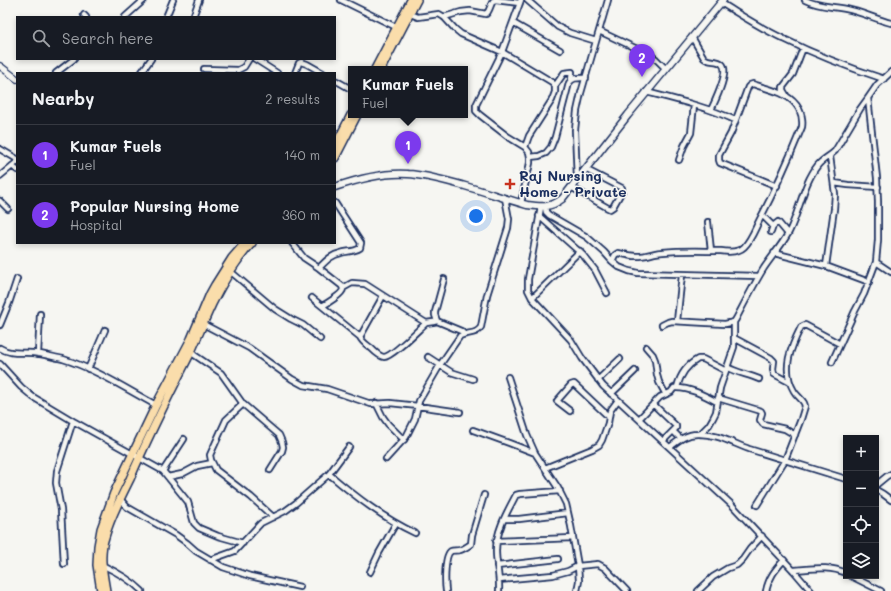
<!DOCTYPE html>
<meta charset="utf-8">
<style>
:root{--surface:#171b24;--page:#242831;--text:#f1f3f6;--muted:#9ea1a6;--line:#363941;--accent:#7c3aed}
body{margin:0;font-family:Mali,sans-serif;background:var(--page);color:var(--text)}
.controls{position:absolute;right:12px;bottom:12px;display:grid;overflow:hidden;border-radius:0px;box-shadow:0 2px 6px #0003}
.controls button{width:36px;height:36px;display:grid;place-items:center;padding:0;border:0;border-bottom:1px solid var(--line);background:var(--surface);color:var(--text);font:20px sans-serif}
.you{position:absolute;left:476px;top:216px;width:14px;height:14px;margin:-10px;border:3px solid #fff;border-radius:50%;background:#1a73e8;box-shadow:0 0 0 6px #1a73e833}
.badge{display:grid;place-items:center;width:26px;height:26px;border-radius:50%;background:var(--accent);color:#fff;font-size:13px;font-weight:700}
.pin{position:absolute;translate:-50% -33px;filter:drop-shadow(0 1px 2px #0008)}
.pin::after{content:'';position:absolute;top:21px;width:14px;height:12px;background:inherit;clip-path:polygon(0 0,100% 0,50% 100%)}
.popup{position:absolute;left:348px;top:66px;width:120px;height:52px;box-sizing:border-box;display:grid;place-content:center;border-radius:0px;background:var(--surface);filter:drop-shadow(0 1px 3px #0005);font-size:13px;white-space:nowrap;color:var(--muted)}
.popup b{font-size:15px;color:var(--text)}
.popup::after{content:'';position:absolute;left:50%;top:100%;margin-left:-8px;border:8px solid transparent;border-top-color:var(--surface)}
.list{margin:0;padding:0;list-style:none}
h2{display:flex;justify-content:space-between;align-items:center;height:52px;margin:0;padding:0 16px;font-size:17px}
h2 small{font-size:13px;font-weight:400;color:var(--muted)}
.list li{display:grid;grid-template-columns:26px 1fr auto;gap:12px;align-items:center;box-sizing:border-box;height:60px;padding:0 16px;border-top:1px solid var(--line)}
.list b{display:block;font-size:15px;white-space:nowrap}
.list p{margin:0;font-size:13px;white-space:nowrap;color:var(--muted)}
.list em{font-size:13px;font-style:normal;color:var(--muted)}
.icon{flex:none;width:22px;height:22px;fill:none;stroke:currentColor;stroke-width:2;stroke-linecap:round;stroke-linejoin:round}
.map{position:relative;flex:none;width:891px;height:591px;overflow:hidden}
.search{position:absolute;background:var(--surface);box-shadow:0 2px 6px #0003;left:16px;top:16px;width:320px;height:44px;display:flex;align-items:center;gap:10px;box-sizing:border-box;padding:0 14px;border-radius:0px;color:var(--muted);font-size:15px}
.panel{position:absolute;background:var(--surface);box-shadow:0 2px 6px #0003;left:16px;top:72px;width:320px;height:172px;border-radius:0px}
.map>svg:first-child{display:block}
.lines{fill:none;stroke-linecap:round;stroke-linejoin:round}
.minor-casing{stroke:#1b2f5e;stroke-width:8}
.tertiary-casing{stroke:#1b2f5e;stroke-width:8}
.secondary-casing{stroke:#1b2f5e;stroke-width:9}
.trunk-casing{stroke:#1b2f5e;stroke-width:10}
.minor{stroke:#f6f6f2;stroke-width:4.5}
.tertiary{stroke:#f6f6f2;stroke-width:5.5}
.secondary{stroke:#f6f6f2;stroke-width:6}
.trunk{stroke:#faddab;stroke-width:7}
.poi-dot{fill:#c8321e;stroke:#f6f6f2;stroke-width:1.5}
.labels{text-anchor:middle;stroke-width:3;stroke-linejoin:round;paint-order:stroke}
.poi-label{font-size:14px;font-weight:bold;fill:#1b2f5e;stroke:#f6f6f2;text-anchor:start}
</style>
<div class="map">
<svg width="891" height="591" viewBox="0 0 891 591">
<rect width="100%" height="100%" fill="#f6f6f2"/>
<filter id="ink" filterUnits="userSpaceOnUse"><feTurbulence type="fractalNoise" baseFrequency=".025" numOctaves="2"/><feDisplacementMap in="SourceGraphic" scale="8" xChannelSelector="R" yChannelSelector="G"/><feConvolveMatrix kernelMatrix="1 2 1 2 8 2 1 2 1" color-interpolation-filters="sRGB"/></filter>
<g filter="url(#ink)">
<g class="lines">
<defs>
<path id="minor" d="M341 0 396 27
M527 0 558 27 570 33 596 41
M805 0C819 7 831 6 846 9 861 12 876 19 891 23
M721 3C741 15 762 29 784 39 816 55 850 68 884 79
M408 13 418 17 439 14 444 17 455 29 461 34 502 52 552 82 555 86V92L552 100 529 136 525 147
M84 15 86 17
M125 17 144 0
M166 17 173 0
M193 17 199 0
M444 17 461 12 470 11 486 14C490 11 490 5 493 1L495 0 520 3
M513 23 560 50
M599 31 648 54 656 59 666 69
M692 37 704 58C710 63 717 59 722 64 730 71 715 101 711 110
M255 59 277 73
M204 69 238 70 244 67 249 59
M56 73 74 59
M141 73 151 59
M295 73 299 63 301 62 307 64 323 73
M335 80 351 89
M555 86 564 73 572 72 571 80
M646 92C677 100 707 107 735 120
M786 95 783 90V87L793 74 803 48
M0 149 17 159
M530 157 539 156 546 153 551 147 555 137 569 83C573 77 578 78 586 78
M679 160 684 146 691 133 694 105
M12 166 17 170
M0 176 17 162
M577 179 575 130 577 111 581 93 608 0
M834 183 848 185 878 187
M571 187 608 208 610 209 613 207 622 191V188L585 169
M0 201 8 209
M521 203 530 163V157L529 152 525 147 507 136 480 115 476 111V105L502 52 521 0
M541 207 528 279V290L532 298 571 340 582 358 603 386 732 505 793 570 811 591
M545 207 546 212 549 215 587 237 604 252 612 261 619 267 629 271 638 273 759 276
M762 215 773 226
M539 216 583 255 595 270 607 293
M708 222 711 251
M771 232 773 226 778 222 788 234
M292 243 304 258 319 268 342 286C342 287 343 288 343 289 343 294 326 304 322 306
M774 253 826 266 869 282
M612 261 615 255 618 253C624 254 630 256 636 256 645 257 654 252 663 252 682 250 702 251 721 251 728 252 738 253 744 247 751 240 755 229 759 221 775 190 789 159 802 127 803 120 802 115 799 109 790 92 769 90 753 84L750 85 748 87 731 133 719 155V160L720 163 777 186
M876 262 891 272
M826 266 834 209 835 194 830 156
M319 268C326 261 331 255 341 253 347 251 354 252 360 248L361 243 335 203
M230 271 275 309 291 319 303 325 320 339
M343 288 352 283 365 284 426 323 433 322 437 321 461 331 464 334
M383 296 360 337C362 342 367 345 371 348 374 351 380 357 384 357 392 357 419 329 426 323
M312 298 360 337
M532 298 580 251
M437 321 435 315V312L444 279
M677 321 682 275
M203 324 249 348 292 379 303 385 327 389 371 404 390 403 418 406 460 412
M0 325 9 303 17 279
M662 325 668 322 672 321 725 324 734 322
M734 338 771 358 774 361 773 369 774 374 789 382
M646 347 653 355 655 360 657 375 659 382 665 393
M0 348C11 355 21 352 33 353 43 354 53 357 63 359 96 369 126 389 156 405
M190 352 221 373 243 404 279 435 282 442 283 447 282 451 270 470
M38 354 40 314
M428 357 451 372 473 379
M832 362 855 311 864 294 876 262 878 240V202L877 178 868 98 877 85 891 72
M0 364 21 387 33 397 73 421 163 471 188 502 194 523 199 528 218 536 243 543
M727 367C737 373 748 374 759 379
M88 369 105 330
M508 377 527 435 535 453 558 488 566 504 571 526 578 566 579 581 577 591
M598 380 620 359
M677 387C680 376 687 365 698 359H703L726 371
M611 394 635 371
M718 398 761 411 762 413 760 420 763 424 785 429 795 435
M376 403 383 417 388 424 404 440
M243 404 226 420 210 455 211 460 216 470 251 497 273 517
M653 404 676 426V428L663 441
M570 411 557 401 571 385 574 384 609 417
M639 419 660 397 671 392 674 388C689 387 704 395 717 402
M473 430 509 443 535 453
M673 431 681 439
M700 434 709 425 713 418 716 412 720 388 734 347V322L736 319C745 302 754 284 764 268 772 256 782 245 789 232 800 210 803 184 818 165 823 159 830 156 835 151L860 109 868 98
M670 447C678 441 686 434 697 434 716 433 732 443 749 449 782 459 814 469 846 479
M386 459 406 437 415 419 419 401 440 365 460 336C468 332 476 335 481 327L487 295 508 228 509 219 505 198
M545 468 592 449 599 445 602 440 608 423 610 411 618 400
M163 471 184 439
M329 474C356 497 383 518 415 533
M168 477 182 474 197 466 212 463
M876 485 887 476 891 474
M876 490 883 494 891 500
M120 499 127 507 176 535 187 543 196 551 223 567 250 576 300 587
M757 505 785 460 801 419 805 406 804 403C801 398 796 395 794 391 781 369 791 347 801 327L805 325 840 344
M504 519H519L568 513
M496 541 573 538
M210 560 235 551 261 523 285 511 296 503 329 474 349 447
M64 564 61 510 56 483 57 471 73 421
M102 565C117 572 130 579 142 591
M497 566 558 559
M793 570C811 569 829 565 846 573
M370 572 379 553 396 523
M851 576 881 591
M499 580 553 575 568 571 578 566 598 564 605 568 627 591
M446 591C445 584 444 555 451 551 453 550 457 551 460 550 464 549 468 546 471 544L472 535 484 495
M499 591C500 577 496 564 496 551 496 531 507 512 516 495L520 494 560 491
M698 591 713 577 728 568 737 565 743 559 750 549 762 536
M766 591C769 577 775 570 784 560"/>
<path id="tertiary" d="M0 66 17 79"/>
<path id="secondary" d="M335 187C358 179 383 172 408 174 427 175 446 181 465 186 486 192 506 199 527 205 542 207 550 208 562 199L628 115 723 0"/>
<path id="trunk" d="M375 69 411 0
M381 69 417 0
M335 146 351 115
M335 158 357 115
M101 591 97 565 98 546 101 529 114 493 156 405 191 339 210 294 215 285 232 258 245 243
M106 591C103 573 99 555 105 537 110 518 121 497 130 479 148 437 168 397 189 356 197 339 204 321 212 304 223 282 235 261 252 243"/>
</defs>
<use href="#minor" class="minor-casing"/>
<use href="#tertiary" class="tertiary-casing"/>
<use href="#secondary" class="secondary-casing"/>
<use href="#trunk" class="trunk-casing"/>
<use href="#minor" class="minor"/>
<use href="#tertiary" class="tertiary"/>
<use href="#secondary" class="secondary"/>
<use href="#trunk" class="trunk"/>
</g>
</g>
<path class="poi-dot" d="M508 178h4v4h4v4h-4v4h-4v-4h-4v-4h4z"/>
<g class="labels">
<g class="poi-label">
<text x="519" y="181">Raj Nursing<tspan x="519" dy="16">Home - Private</tspan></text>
</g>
</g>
</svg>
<div class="controls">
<button>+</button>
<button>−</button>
<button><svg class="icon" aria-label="locate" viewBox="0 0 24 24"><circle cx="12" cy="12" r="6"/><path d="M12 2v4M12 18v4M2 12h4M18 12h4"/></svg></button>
<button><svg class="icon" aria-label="layers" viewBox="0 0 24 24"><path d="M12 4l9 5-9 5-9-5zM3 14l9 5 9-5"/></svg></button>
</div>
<div class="you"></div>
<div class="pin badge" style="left:408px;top:164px">1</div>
<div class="popup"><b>Kumar Fuels</b>Fuel</div>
<div class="pin badge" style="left:642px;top:77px">2</div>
<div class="search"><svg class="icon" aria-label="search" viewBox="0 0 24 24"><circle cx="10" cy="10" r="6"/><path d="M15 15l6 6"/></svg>Search here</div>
<section class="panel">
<h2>Nearby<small>2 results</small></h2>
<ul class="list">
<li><span class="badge">1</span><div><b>Kumar Fuels</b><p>Fuel</p></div><em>140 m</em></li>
<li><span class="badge">2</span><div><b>Popular Nursing Home</b><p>Hospital</p></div><em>360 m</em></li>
</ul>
</section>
</div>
